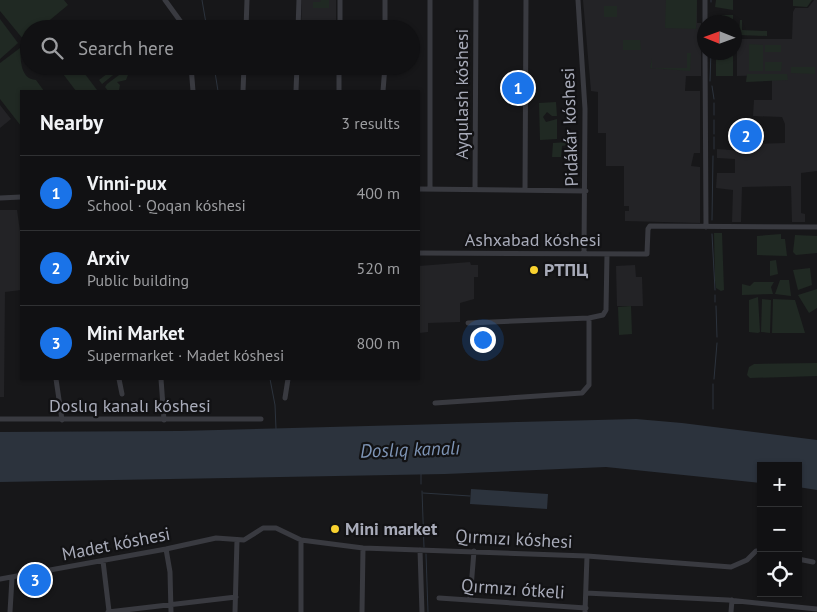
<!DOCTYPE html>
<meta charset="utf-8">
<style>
:root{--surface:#111113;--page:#1a1a1c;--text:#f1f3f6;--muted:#9c9da0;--line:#303133;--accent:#1a73e8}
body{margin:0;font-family:"PT Sans",sans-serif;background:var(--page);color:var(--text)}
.controls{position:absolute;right:15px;bottom:15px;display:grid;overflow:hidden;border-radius:0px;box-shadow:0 1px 4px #0004}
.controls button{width:45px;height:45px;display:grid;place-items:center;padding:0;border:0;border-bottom:1px solid var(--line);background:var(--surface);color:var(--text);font:25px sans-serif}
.compass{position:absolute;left:697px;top:15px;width:45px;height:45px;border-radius:50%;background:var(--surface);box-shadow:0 1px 4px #0004;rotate:271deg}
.you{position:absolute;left:482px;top:339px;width:18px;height:18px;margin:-12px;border:4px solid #fff;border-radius:50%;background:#1a73e8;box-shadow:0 0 0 8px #1a73e833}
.badge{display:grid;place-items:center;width:32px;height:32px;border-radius:50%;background:var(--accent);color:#fff;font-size:16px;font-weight:700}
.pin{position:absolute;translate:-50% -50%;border:2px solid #fff;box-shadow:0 1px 5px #0006}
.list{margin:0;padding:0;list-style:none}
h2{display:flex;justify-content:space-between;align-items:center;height:65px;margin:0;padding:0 20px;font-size:21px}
h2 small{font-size:16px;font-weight:400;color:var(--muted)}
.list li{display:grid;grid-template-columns:32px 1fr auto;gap:15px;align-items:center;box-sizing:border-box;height:75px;padding:0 20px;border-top:1px solid var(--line)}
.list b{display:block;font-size:19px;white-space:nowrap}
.list p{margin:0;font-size:16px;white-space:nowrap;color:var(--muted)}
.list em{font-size:16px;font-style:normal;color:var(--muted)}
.icon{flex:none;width:28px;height:28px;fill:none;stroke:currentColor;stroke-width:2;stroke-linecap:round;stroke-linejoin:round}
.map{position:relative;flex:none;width:817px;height:612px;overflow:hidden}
.search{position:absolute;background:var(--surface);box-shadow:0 1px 4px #0004;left:20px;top:20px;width:400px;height:55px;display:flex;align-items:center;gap:12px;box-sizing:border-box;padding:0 18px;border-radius:28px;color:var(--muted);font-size:19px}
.panel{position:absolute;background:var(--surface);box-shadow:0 1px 4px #0004;left:20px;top:90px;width:400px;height:290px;border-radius:0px}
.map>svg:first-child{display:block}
.built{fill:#232326}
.green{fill:#202923}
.water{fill:#2c333d}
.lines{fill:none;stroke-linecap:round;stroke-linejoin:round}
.stream{stroke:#2c333d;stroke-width:1}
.street{stroke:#393a40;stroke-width:5}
.poi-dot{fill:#f9d22f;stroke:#121214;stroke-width:2}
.labels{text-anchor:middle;stroke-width:4.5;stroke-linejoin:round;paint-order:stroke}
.street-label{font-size:18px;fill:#a8abb9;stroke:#121214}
.poi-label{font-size:18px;font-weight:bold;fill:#a8abb9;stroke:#121214;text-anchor:start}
.water-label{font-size:19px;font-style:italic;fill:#7e94b5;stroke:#121214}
</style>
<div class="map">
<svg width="817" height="612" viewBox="0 0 817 612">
<rect width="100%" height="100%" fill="#171719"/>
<path class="built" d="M302 0H336V29H301Z
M583 0H697V23H701V76H686L685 91H700V153H694L691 166 700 167V223L625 221V211H629V206H624V166H606V133H598V92L591 91Z
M814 0H817V171L801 173V213L805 214V222H792L791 186 742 187 741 222H732L733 190 716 188 717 173H735V159L717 158V149L743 151V147H751V144L785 143V124L782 117 753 116 754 100H772V75L737 76V39H792L793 12 795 8H808Z
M0 105 11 119 0 128Z
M0 210H17L21 238V290L5 292 4 397H0Z
M470 262 471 265H478V277H474V299L460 303V322L428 323V332L419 333V266Z
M635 265 636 277H642L643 306H617L616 266Z"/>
<path class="green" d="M0 0H64L68 5 39 29H29V37L23 39 0 11Z
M321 0H329V8H313V2H320Z
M666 0H697L696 29 665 28Z
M716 0H733V10L715 7Z
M793 0H812L807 7 793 6Z
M604 6H617V17H604Z
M722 15H733V22H716Z
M0 19 18 43 0 59Z
M740 20H742V30L767 31V36L739 35Z
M623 40H640L641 50H623Z
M749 44 763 45V71H749Z
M765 45H781V52H765Z
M20 48C21 60 20 79 36 80L44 91H21V126L0 99V63Z
M687 53H691L690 71 650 68 652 58V68H687Z
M716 53H733V76H716Z
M765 62H782L781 71H765Z
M57 66H79L97 90 76 91Z
M117 66 123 67 102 84 99 80Z
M791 67H815V74L791 73Z
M127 69 128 75 126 80 117 82 120 85 119 90 108 91 105 87 107 84Z
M747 74H787L788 80 746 82Z
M556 102 557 116H552L547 112 543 117 546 122 557 119V139L540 140 539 103Z
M568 142V145L562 146 561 157H552L553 143Z
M714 233H722L724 290 721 291 716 288 715 281Z
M781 234V239H785L787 256 757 255V236Z
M795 235 817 236V253L796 255 793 252Z
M776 260 778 274 770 276V261Z
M810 268 812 285 798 290 793 270Z
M780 280H789L791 296 775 294Z
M754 282H774L771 287 773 294 742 295V284L750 286Z
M817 289V308L809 313 798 295Z
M758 297 760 332 758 333 749 332V300Z
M762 299 771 300 770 333 761 332Z
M773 299 795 300 805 333H772Z
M631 306 632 334 619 335 618 307Z
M817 363V376L750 378 747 375 749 367 754 364Z"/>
<path class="water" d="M636 419 682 423 817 440V490L798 487V466H761V483L606 467 445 474 0 482V432L179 431Z
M471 489 548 494 547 509 470 504Z"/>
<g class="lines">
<path class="stream" d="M202 0 207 29
M711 0V2
M214 66 218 91
M710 81 711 52
M712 86 714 99
M714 103V115
M714 134V120
M714 149V137
M712 220 713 156
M712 234 715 290
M715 302V295
M716 306 717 337
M270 379 275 405 276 429
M714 379 717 343
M713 409V384
M421 474V484
M422 491 424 547
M423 493 470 496
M426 554 428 612"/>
<path class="street" d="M165 0 186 29
M385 0V29
M430 0V189
M578 0 585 109 584 253
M705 22V0
M246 29 247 0
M298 29 299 0
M340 29V0
M705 52 706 227
M191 66 193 91
M243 91 244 66
M296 91 297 66
M339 91V66
M383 91 385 66
M419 189 586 191
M475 189 476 0
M525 190 526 0
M0 198 21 197
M419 253 647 254 648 229 650 226 817 227
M468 323 589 318
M56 379 62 420
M119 379 122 394
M161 379 164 420
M285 398 288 379
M435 403 582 393 589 385V318L603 315 606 310 607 254
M0 419H261
M166 549 170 572 171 612
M420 550 422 612
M798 559 813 562
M103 561 109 611
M0 579 166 549 216 538 244 540 263 528H276L301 540 363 548 587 556 731 567 747 560 756 551H761
M586 593 728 600 817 609
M439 598 586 608
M470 600 474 551
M10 612 12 578
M108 612 236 597
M235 612 237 540
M301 612V540
M362 612 363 548
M585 612 587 556
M731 612 732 600"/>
</g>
<g class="poi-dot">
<circle cx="534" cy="270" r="5"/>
<circle cx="335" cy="529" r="5"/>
</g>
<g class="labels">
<g class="street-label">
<text transform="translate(462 94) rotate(-90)" y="6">Ayqulash kóshesi</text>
<text transform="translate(570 127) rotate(-92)" y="6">Pidákár kóshesi</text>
<text x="533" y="246">Ashxabad kóshesi</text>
<text x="130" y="412">Doslıq kanalı kóshesi</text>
<text transform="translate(514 539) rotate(3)" y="6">Qırmızı kóshesi</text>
<text transform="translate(116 544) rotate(-11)" y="6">Madet kóshesi</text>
<text transform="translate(513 589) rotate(4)" y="6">Qırmızı ótkeli</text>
</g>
<g class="poi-label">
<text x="544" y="276">РТПЦ</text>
<text x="345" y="535">Mini market</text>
</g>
<g class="water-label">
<text transform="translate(410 449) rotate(-2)" y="7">Doslıq kanalı</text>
</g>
</g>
</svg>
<div class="controls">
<button>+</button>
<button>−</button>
<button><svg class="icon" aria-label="locate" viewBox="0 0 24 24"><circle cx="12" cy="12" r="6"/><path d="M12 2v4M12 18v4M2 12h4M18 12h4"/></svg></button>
</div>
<svg class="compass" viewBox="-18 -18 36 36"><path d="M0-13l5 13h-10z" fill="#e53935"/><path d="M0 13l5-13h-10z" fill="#9c9da0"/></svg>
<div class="you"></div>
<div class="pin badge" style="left:518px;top:88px">1</div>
<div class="pin badge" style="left:746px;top:136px">2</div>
<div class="pin badge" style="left:35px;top:580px">3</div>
<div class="search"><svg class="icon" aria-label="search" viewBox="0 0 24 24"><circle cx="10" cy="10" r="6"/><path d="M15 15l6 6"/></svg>Search here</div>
<section class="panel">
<h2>Nearby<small>3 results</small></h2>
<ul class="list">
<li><span class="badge">1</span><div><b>Vinni-pux</b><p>School · Qoqan kóshesi</p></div><em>400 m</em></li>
<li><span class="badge">2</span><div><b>Arxiv</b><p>Public building</p></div><em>520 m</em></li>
<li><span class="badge">3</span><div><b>Mini Market</b><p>Supermarket · Madet kóshesi</p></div><em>800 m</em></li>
</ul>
</section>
</div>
